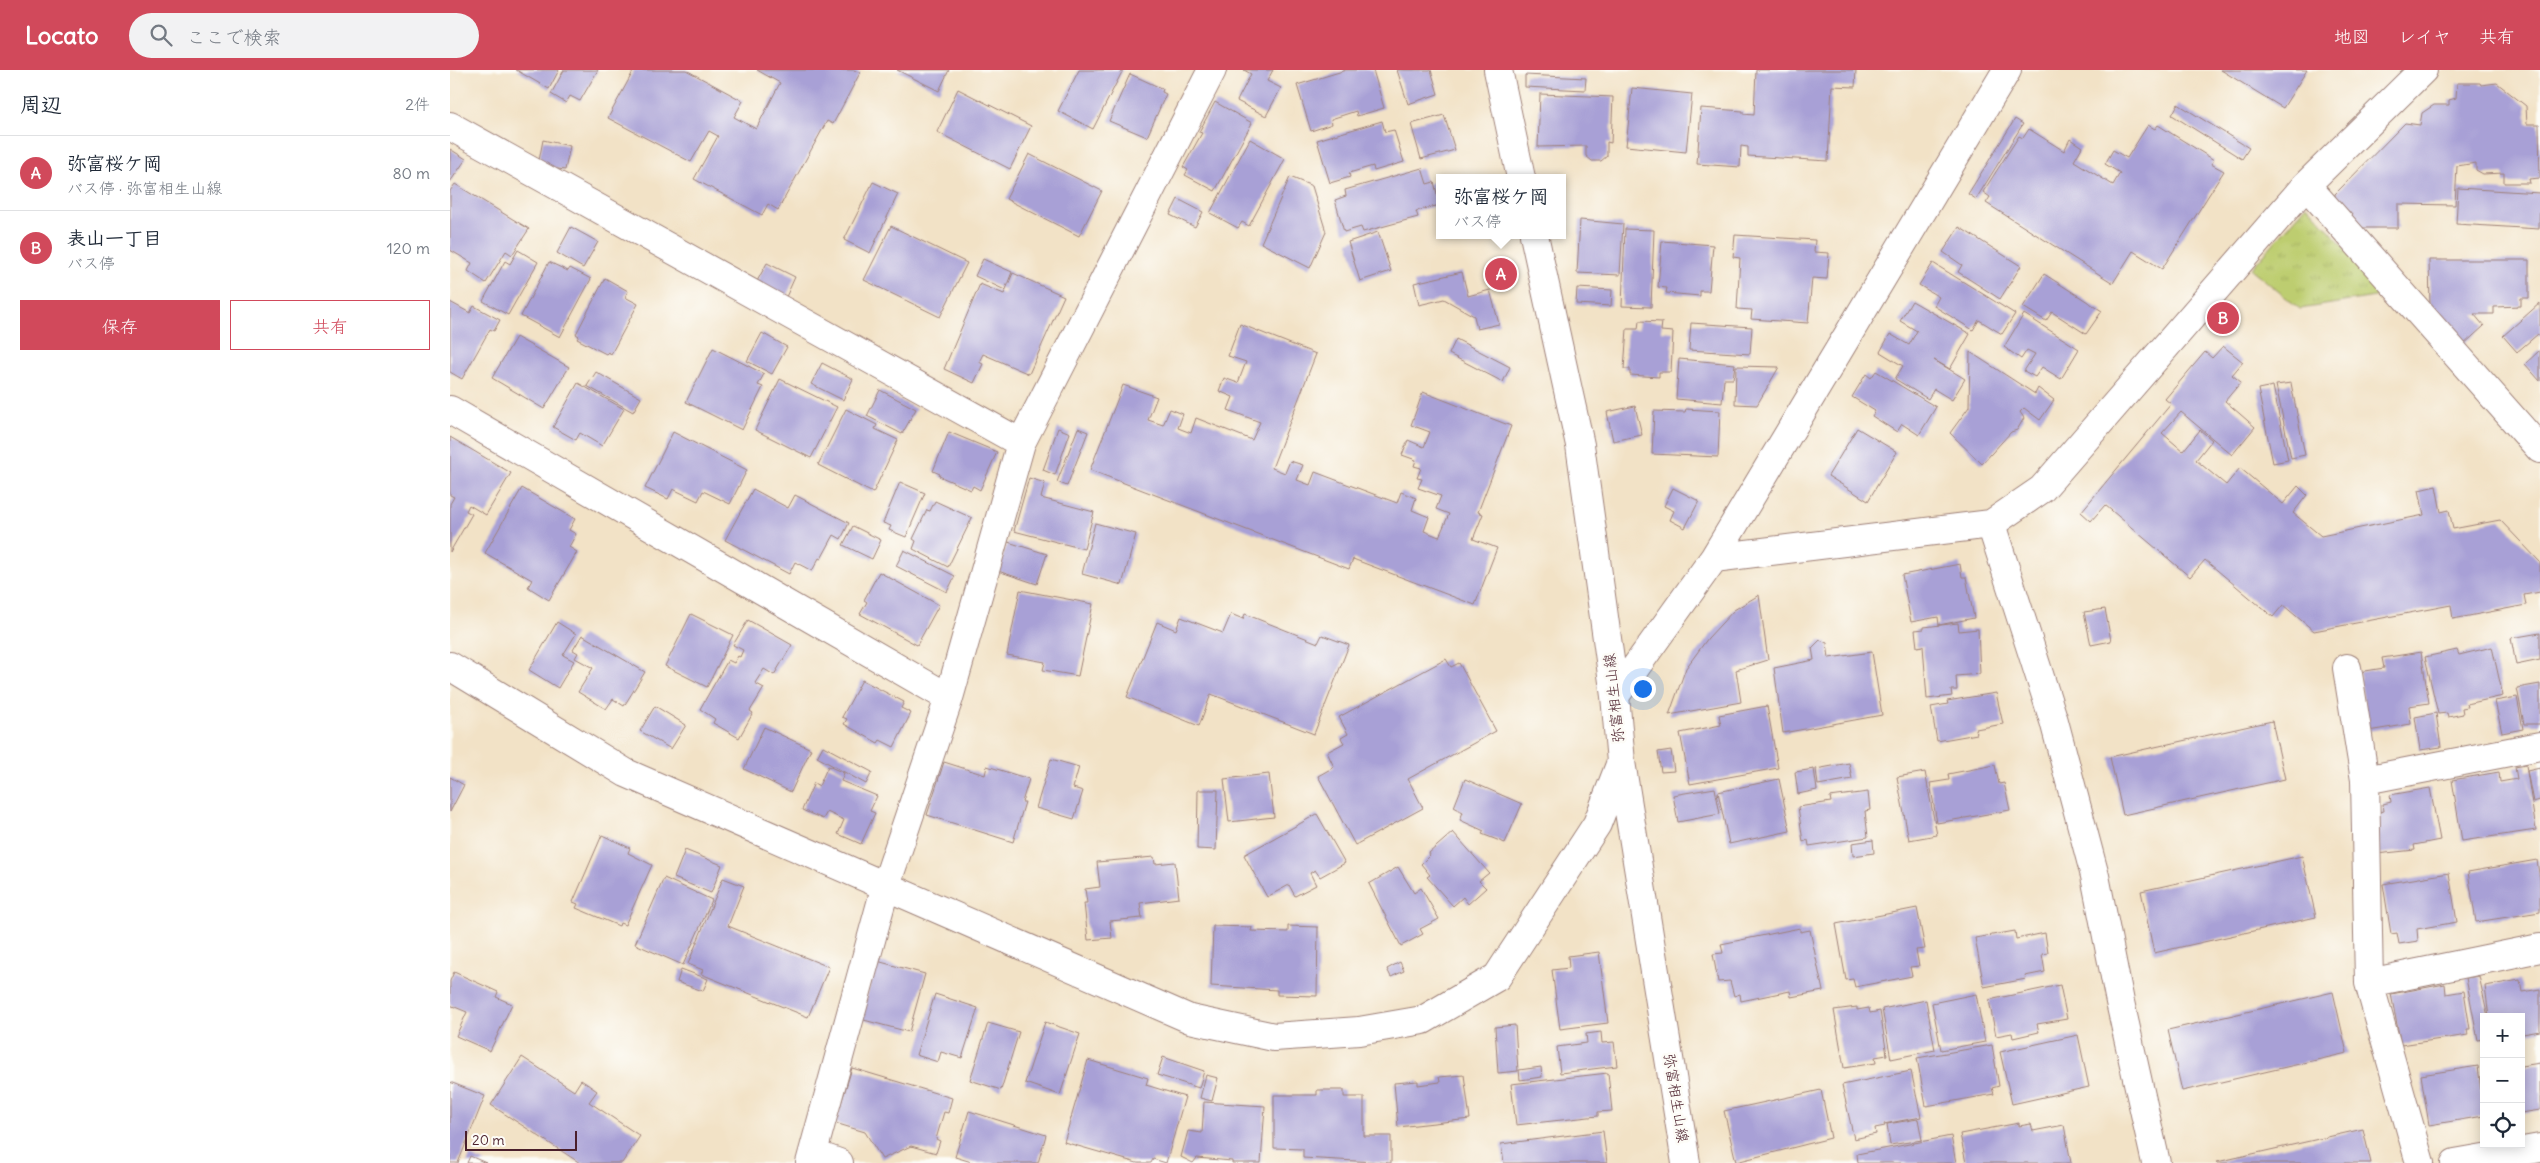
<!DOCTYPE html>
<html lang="ja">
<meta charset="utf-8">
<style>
:root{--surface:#fff;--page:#f2f2f3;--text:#1f2937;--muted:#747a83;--line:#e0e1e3;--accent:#d1495b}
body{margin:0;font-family:Delius,"Klee One",sans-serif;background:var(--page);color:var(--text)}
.controls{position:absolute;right:15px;bottom:15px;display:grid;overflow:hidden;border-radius:0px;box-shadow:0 2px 12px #0003}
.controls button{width:45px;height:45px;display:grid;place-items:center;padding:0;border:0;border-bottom:1px solid var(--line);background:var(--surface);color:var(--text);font:25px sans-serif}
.scale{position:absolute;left:15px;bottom:12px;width:112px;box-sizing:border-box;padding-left:5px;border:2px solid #4a1f2b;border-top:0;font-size:14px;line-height:18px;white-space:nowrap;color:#4a1f2b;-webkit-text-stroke:4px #fdfcf7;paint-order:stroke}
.you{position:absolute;left:1192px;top:618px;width:18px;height:18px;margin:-12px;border:4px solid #fff;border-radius:50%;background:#1a73e8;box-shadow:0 0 0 8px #1a73e833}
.badge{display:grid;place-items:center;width:32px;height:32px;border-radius:50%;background:var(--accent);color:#fff;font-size:16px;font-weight:700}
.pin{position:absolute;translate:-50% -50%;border:2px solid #fff;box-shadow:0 1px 5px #0006}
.popup{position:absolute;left:986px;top:104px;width:130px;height:65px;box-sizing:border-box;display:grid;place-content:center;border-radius:0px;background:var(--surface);filter:drop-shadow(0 1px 4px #0005);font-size:16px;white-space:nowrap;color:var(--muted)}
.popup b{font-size:19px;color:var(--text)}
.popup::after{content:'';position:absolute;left:50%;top:100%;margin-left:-10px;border:10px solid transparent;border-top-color:var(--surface)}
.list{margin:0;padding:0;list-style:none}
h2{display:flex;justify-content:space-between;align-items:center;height:65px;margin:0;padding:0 20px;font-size:21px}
h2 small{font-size:16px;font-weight:400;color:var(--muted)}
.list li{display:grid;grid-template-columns:32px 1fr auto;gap:15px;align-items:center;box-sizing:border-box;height:75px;padding:0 20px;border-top:1px solid var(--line)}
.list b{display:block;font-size:19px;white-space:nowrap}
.list p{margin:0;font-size:16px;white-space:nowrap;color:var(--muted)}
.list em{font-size:16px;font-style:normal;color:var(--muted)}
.actions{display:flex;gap:10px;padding:15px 20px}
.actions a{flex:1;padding:11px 0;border:1px solid var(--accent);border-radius:0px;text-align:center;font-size:18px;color:var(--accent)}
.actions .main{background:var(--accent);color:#fff}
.icon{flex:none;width:28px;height:28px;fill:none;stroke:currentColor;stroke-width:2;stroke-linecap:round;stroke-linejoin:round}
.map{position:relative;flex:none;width:2090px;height:1093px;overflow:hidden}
header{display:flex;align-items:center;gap:30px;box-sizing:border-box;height:70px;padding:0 25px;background:var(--accent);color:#fff}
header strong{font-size:24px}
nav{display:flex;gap:28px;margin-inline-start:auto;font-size:18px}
.search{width:350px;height:45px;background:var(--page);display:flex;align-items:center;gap:12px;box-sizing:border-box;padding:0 18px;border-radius:28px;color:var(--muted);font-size:19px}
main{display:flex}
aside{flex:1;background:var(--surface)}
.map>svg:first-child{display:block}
.grass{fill:url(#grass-tufts);stroke:#84764d}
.building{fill:#a8a0d6}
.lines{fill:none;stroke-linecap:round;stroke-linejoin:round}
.minor-casing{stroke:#9e8078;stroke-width:30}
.tertiary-casing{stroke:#9e8078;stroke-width:30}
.minor{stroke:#fff;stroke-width:28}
.tertiary{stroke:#fff;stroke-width:28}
.labels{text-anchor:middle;stroke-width:5;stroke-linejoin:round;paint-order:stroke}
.street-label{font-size:15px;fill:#4a1f2b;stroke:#fdfcf7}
</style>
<header>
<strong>Locato</strong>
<div class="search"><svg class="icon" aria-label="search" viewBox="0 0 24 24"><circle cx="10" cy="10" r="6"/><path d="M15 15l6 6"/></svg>ここで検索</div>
<nav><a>地図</a><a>レイヤ</a><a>共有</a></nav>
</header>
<main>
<aside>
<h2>周辺<small>2件</small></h2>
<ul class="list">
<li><span class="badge">A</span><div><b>弥富桜ケ岡</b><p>バス停 · 弥富相生山線</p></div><em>80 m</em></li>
<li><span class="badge">B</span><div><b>表山一丁目</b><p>バス停</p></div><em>120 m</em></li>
</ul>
<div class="actions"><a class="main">保存</a><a>共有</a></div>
</aside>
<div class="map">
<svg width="2090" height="1093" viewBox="0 0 2090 1093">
<defs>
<pattern id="grass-tufts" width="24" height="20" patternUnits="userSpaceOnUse" patternTransform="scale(1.25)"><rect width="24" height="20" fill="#bdcd6f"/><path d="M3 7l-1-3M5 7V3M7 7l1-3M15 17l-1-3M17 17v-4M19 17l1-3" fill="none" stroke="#a4b060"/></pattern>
</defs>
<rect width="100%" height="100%" fill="#fdfcf7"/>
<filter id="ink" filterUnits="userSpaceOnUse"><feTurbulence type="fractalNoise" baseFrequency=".02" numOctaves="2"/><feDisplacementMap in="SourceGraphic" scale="10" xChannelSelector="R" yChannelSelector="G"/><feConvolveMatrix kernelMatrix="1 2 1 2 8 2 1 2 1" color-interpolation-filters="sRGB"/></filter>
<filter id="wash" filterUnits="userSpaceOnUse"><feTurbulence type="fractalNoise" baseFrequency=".0096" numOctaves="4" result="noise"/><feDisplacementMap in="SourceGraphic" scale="20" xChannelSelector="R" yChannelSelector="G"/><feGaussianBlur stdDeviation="1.12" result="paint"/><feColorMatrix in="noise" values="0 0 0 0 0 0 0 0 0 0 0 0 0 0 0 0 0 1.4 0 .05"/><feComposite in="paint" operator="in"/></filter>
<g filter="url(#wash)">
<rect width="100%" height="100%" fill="#f2e2c6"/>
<path class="grass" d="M1857 135 1937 225 1850 239 1801 199Z"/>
<g id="blocks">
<path class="building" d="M66 0H109L99 19Z
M114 0H148L130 31 120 26 116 33 101 24Z
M184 0H236L293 31 284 47 306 59 330 13 307 0H404L410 3 383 54 377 51 328 140 318 134 312 145 244 109 268 66 259 61 241 92 158 48Z
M447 0H499L489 21Z
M629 0H673L643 59 608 41Z
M794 0H823L817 11 831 18 816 46 787 31 801 4Z
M896 0H923L934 38 907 46 906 41 881 49 882 54 861 61 847 15Z
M947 0H981L988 24 958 34Z
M1306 0H1406L1405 17 1382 16 1378 91 1298 86V77L1291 76 1290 97 1247 94 1251 38 1293 41V44L1304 45Z
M1771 0H1857L1833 38Z
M680 4 713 19 712 22 716 24 697 67 659 51Z
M1075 5 1136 8 1135 20 1075 17Z
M2007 13H2030L2031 15 2047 13 2076 36 2077 54H2089L2090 108 2079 109 2080 113H2054V103L2033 104 2026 100V93L2007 96 2005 135 1948 134V158H1903L1885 146V124L1955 53 1970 55 1972 43 1984 35H1999V30L2006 28Z
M1182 18 1242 24 1236 82 1176 76Z
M508 19 581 56 560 99 487 62Z
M1090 24 1163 27 1161 73 1157 72V86L1151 91H1142L1136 86V76L1088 77Z
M765 32 802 53 765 121 735 105 738 100 733 97 752 63 749 62Z
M1728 34 1799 78 1792 89 1722 45Z
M994 45 1005 80 971 89 961 54Z
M1565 49 1573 54 1526 129 1518 124Z
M932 51 935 62 944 60 954 92 924 101 923 96 899 103 900 107 880 113 867 70Z
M1698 55 1705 59 1708 55 1764 90 1761 94 1774 101 1712 199 1683 181 1663 213 1536 133 1540 127 1533 122 1569 66 1573 68 1579 59 1614 81 1620 69 1632 77 1624 91 1663 115 1670 103 1655 94 1663 80 1677 88Z
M800 69 835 89 799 156 792 152 788 158 760 143Z
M93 70 120 76 115 100 88 96Z
M0 79 16 89 0 112Z
M579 84 652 121 629 166 556 129Z
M972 98 977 114 984 112 990 135 966 141 968 147 913 162 911 157 894 162 885 130 896 126 895 120Z
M840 107 862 116 876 162 860 198 811 173Z
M423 112 448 124 420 183 394 170Z
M5 114 79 159 62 185 56 181 36 213 18 201 22 193 0 180V121Z
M2008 118 2090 123 2089 159 2006 154Z
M728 129 753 142 745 157 720 145Z
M1130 150 1173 154 1170 205 1127 203Z
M441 156 517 193 490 247 414 210Z
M121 157 148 172 133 198 107 183Z
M1509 157 1571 196 1550 229 1508 202 1512 195 1493 182Z
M1175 159 1204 160 1201 237 1172 236Z
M928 162 941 201 910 211 898 172Z
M1285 165 1365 170 1364 182 1379 183 1377 209 1362 208 1358 253 1301 249 1302 240 1287 239 1290 188 1283 187Z
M1212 171 1263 175 1259 221H1250V226L1216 223 1217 218 1208 217Z
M68 180 88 192 58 245 33 231 55 191 60 194Z
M533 189 562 202 555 220 525 206Z
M1979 190H2079V228H2071V236L2044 237V244H2024L2034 256 2012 276 1980 236Z
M99 192 118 201 120 198 141 209 110 267 71 246Z
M317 193 345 207 336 227 306 213Z
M1483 193 1565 244 1552 264 1529 250 1523 260 1484 236 1489 227 1469 215Z
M1012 202 1018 226 1040 220 1049 254 1027 259 1024 246 994 229 969 235 964 213Z
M563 203 614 226 579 304 533 284 529 292 533 294 524 313 494 299 530 214 554 224Z
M1594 204 1652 241 1636 264 1602 242 1596 251 1573 237Z
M155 208 178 221 175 227 188 234 161 284 158 282 156 284 127 269 129 266 126 264Z
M1127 218 1162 220 1161 236 1126 234Z
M1462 231 1520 264 1500 299 1484 290 1515 309 1502 330 1484 319 1478 329 1445 309 1453 296 1430 282 1440 264 1459 275 1467 261 1450 251Z
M0 232 20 243 24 236 50 250 44 261 40 259 12 309 0 302Z
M2090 233V267L2088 264 2067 282 2053 266Z
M1574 244 1629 279 1611 309 1592 297 1585 307 1574 301 1585 284 1577 280 1571 289 1554 277Z
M1189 251 1212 252 1211 261 1223 262 1221 302H1209V307L1180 305V299H1174L1177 259H1188Z
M1241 253 1302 257 1300 284 1239 280Z
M790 254 866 284 822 398 835 403 840 391 853 395 847 410 860 415 865 402 947 433 951 422 966 428 962 440 979 447 974 461 989 467 999 444 986 439 991 426 968 418 972 409 967 408 971 398 964 396 966 390 952 385 958 370 974 377 980 362 961 355 973 322 1061 356 1028 442 1033 444 1023 469 1047 478 1025 535 903 489 899 499 640 400 673 315 707 327 698 350 713 355 720 339 733 344 728 358 741 363 746 348 802 370 810 352 778 340 783 327 769 321 774 308 788 313 796 292 778 286Z
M312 263 337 277 322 304 297 291Z
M66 267 119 297 94 339 42 308Z
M1006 269 1060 297 1053 312 999 284Z
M1773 276 1793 292 1782 305 1791 312 1775 331 1805 357 1782 385 1731 342 1712 363 1733 381 1750 360 1762 370 1746 390 1776 415 1790 398 1833 434 1848 416 1857 425 1843 443 1871 466 1974 445 1969 420 1986 416 1991 442 1999 440 2003 459 2050 450 2090 492V522L2074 525 2076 535 2003 549 2001 535 1864 561 1833 535 1823 547 1755 490 1740 507 1655 435 1641 451 1631 442 1721 334 1715 329 1755 282 1762 288Z
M263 278 314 304 308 315 313 317 292 360 236 332Z
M2090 280V311L2075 294Z
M1520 282 1585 324 1588 318 1604 330 1590 350 1574 338 1570 342 1574 348 1567 360 1561 362 1532 394 1500 363 1519 337Z
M1229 289 1285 294 1283 309H1274L1272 333 1226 329Z
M372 293 403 309 393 330 361 314Z
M1286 296 1329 297 1307 335 1285 334Z
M1426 301 1486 337 1469 365 1452 354 1447 362 1422 346 1425 341 1402 327 1416 304 1421 308Z
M146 302 191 328 183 342 137 316Z
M330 309 387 337 361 388 305 360Z
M128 313 174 339 152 376 130 363 126 370 103 357Z
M1841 313 1855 385 1841 388 1826 315Z
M1823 316 1838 390 1823 393 1808 319Z
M430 320 466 339 452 364 417 346Z
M1185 336 1192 365 1163 371 1157 342Z
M396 339 427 355 425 359 448 370 423 423 368 395Z
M1236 339 1270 341 1268 387 1202 384 1204 341 1235 342Z
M608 358 620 363 605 405 593 400Z
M628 358 638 362 617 416 607 412Z
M1407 358 1447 382 1418 431 1378 406Z
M223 362 297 400 280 434 253 421 248 431 223 419 218 429 195 418Z
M499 362 547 382 530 420 523 416 521 420 489 406 490 404 483 401Z
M0 367 61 403 36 445 19 435 16 441 22 444 0 482V434L4 427 0 425Z
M579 408 595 413 591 428 644 442 634 479 564 461Z
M450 412 475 423 456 467 439 460 441 456 433 453Z
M72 418 125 449 119 460 126 464 119 477 127 482 99 530 78 517 82 510 35 483Z
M1223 418 1249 431 1235 458 1220 450 1224 441 1214 436Z
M303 419 338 438 345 425 399 453 391 469 384 465 371 489 369 488 362 501 345 492 339 504 275 470Z
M485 431 522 448 498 497 463 479 466 471 463 469 477 440 480 441Z
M645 453 686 464 672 515 632 504Z
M403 456 431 470 422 489 393 475Z
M558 472 597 484 587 514 548 501Z
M454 480 505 506 497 522 446 496Z
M1510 494 1512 507H1516L1524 548 1489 555 1488 547 1461 552 1452 505Z
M429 502 489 535 467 575 410 544 417 532 414 530Z
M570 520 643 534 628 606 593 600 595 592 557 585Z
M1309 525 1318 590 1286 600 1291 632 1219 645 1236 598 1258 568 1284 540Z
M1655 539 1661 571 1641 575 1634 542Z
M241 544 283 565 257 617 215 596Z
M781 544 793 549 795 544 868 573 872 565 899 575 864 664 761 624 749 656 677 627 707 552 726 560 731 547 773 563Z
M298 550 342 575 324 605 314 599 305 613 314 618 300 641 303 643 289 668 263 653 265 649 250 639 278 590 284 593 288 586 290 587 293 580 283 575Z
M107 552 126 564 113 585 124 591 108 618 79 600Z
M1508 553 1509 561 1528 559 1530 604 1506 606 1507 620H1501L1502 626 1477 629 1473 576 1467 577 1465 560 1474 559V557Z
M2090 563V590L2066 595 2061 568Z
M132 565 195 602 174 636 163 629 156 639 128 622 143 598 125 588 128 583 123 580Z
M1370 570 1377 573 1379 588 1422 582 1432 645 1333 663 1324 598 1364 590 1362 578Z
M2042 577 2053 626 2017 634 2018 637 2012 638 2013 644 1998 647 1997 643 1988 644 1975 587 2007 580 2009 585Z
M1971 582 1979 633 1959 636 1961 654 1918 661 1909 602 1934 598 1932 588Z
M996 589 1001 597 1009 593 1046 661 958 709 973 738 905 775 868 706 884 697 877 682 894 673 891 668 898 664 889 647Z
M412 610 454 632 451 638 461 643 444 677 430 670 428 673 394 654 397 649 392 647Z
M2090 614V654H2074L2067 618Z
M1546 623 1553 654 1526 659 1527 664 1487 671 1481 637 1498 634 1497 631Z
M2067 627 2073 659 2052 663 2045 631Z
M205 636 236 655 221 679 190 661Z
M1317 636 1328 698 1240 714 1230 663 1271 655 1269 645Z
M1986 643 1991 677 1970 680 1965 647Z
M1822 651 1835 709 1673 745 1660 687Z
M314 657 361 679 341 722 294 699Z
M373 676 422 702 416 714 367 687Z
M1221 680 1224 701 1211 702 1208 682Z
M601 689 629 697 623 718 633 721 624 749 586 738Z
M494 692 535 705 537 696 579 709 572 732H575L563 772 477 745Z
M1399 693 1402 709 1368 715 1366 699Z
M1545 695 1549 714 1554 713 1560 740 1487 753 1480 713 1499 710 1498 704Z
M2076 695 2086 760 2012 771 2002 710 2049 702 2050 712 2067 709 2065 697Z
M378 696 394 703 391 711 427 726 420 741 425 743 411 774 388 764 394 750 377 742 373 749 352 740 364 713 369 716Z
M2090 698V730L2083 732 2077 701Z
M1364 699 1367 720 1348 724 1345 702Z
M1475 702 1487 765 1459 770 1447 707Z
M819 704 824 747 779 752 774 709Z
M0 707 14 715 0 742Z
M1015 709 1072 734 1055 773 1032 764 1034 761 1010 750 1013 742 1004 737Z
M1329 709 1340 761 1279 774 1268 722Z
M1265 718 1270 744 1228 752 1223 725Z
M1980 718 1990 770 1964 775 1965 780 1926 784 1927 742 1934 741 1933 734 1941 732 1940 725Z
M748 720H768L766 780 747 779Z
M1418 722 1420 740 1415 741 1418 767 1359 776 1358 770 1353 772 1348 737 1381 732 1380 727Z
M867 744 895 793 870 807 865 800 860 803 866 815 845 826 839 815 817 827 794 785Z
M1003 762 1039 803 1029 811 1036 818 1018 834 1013 827 1003 836 977 807 980 805 971 794 980 785 979 783Z
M152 765 180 778 178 783 202 795 175 855 170 853 169 856 126 838 128 834 123 832Z
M1423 770 1424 783 1403 786 1402 773Z
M235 780 272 795 261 823 224 808Z
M1852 786 1866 847 1704 883 1691 821Z
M704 787 705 794 725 792 729 828 690 833 692 848 660 851 662 868 638 870 634 833H637L635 819 650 817 647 792Z
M2087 790 2090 810V842L2026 852 2018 802Z
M948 797 964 823 971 818 989 849 970 859 973 864 951 876 919 814Z
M1999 803 2007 852 1967 859 1968 871 1949 874 1947 863 1941 864 1933 814Z
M214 808 262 830 233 895 185 874Z
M273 808 294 816 278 856 379 897 358 947 251 904 253 900 238 894Z
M1467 838 1475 879 1466 880 1469 896 1460 897 1462 906 1405 917 1403 909 1396 910 1386 854Z
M763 856 802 857 801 861 838 862V856L868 857 867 926 827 925V920L761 916Z
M1350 858V862L1360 860 1373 921 1341 927 1340 921 1291 931 1290 924 1284 926 1280 911 1268 912 1263 884 1273 883 1271 874Z
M1565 861 1566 869 1595 863 1598 883 1592 884 1595 902 1575 906 1576 909 1534 917 1525 868Z
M1149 882 1158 953 1110 959 1102 900 1119 898 1118 886Z
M427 891 475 904 459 962 410 949Z
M950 892 954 901 941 907 937 899Z
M231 899 258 909 253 921 227 912Z
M4 902 48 922 46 927 62 934 40 981 6 966 17 942 0 935V911Z
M2029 906 2038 947H2034V969L2028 970 2016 908Z
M2070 910 2072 922 2090 919V961L2073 964 2071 947H2039L2035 916Z
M1995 914 1996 924 2014 921 2020 959H2017L2018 965 1951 975 1941 924Z
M1610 915 1617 949 1587 954 1589 962 1563 968 1562 963 1546 966 1539 930Z
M1883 922 1897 983 1732 1021 1718 960Z
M485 924 528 938 512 988 491 982 488 992 466 985Z
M1526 924 1535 972 1491 980 1482 933Z
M1476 930 1485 980 1441 989 1432 939Z
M1407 937V940L1419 938 1420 943 1430 941 1437 985 1425 987 1426 993 1394 998 1384 940Z
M595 952 630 964 610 1025 575 1013Z
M538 953 569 962 551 1020 520 1010Z
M1065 955 1068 1001 1048 1003 1045 957Z
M1151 962 1152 973 1164 972 1167 996 1110 1003 1107 977 1137 973 1136 964Z
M1628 965 1639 1017 1562 1034 1550 982Z
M1542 975 1549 1016 1542 1018 1544 1024 1476 1036 1467 988Z
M72 987 124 1021 131 1010 147 1021 139 1032 190 1066 172 1093H130L41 1035Z
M713 987 754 1001 749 1018 707 1005Z
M638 990 698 1008 696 1015 735 1027 716 1093 703 1089 701 1093H687L614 1072Z
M2090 993V1040L2071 1043V996Z
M2028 996 2034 1046 1979 1055 1971 1005Z
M1091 997 1092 1007 1070 1010 1069 1000Z
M402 998 502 1028 498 1043 494 1042 486 1069 490 1071 486 1083 461 1076 432 1089 415 1062 385 1053Z
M1461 1001 1471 1047 1434 1054 1435 1056 1425 1058 1426 1064 1404 1069 1392 1015Z
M1158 1003 1162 1041 1148 1042V1046L1066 1055 1061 1014Z
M756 1005 768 1008 762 1031 750 1028Z
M1014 1005 1020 1049 948 1057 944 1013 968 1011V1015L990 1012 989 1007Z
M0 1012 35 1026 8 1093H0Z
M867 1020H894V1027H914V1066H941V1093L853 1088V1079L824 1078V1025H867Z
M1371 1020 1381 1068 1286 1092 1274 1041Z
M754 1032 815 1036 811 1093H782V1091L747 1088 743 1093 731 1087 738 1061 752 1063Z
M519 1041 596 1065 588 1093H525L505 1087Z
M1468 1049 1472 1070 1440 1075 1437 1054Z
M1569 1053V1056L1581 1054 1583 1061 1614 1055 1621 1093H1516L1510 1064Z
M1913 1059 1921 1093H1767V1092Z
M1153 1061 1157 1093H1054L1051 1074Z
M1501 1066 1506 1093H1408L1407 1084Z
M20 1086 36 1093H17Z"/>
</g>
</g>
<g filter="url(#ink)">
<use href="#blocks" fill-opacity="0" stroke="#9e8078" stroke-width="1"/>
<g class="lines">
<defs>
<path id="minor" d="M0 56 571 373
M1856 115 2090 379
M0 340 499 628
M1541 454 1604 651 1645 806 1670 932 1706 1093
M1897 598 1915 710 1919 913 1970 1093
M1915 710 2090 676
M1919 913 2090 878
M364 1084 389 1093
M360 1093 436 815 499 628 571 373 762 0
M2005 1093 2090 1078"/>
<path id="tertiary" d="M1048 0 1071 108
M1084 165 1130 375 1165 626 1171 692 1236 1093
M1264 488 1557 0
M0 596 176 703 740 949 824 967 909 961 973 950 1047 907 1147 754 1171 692
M1165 626 1264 488 1541 454 1592 419 1856 115 1973 0"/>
</defs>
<use href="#minor" class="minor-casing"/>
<use href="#tertiary" class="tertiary-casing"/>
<use href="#minor" class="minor"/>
<use href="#tertiary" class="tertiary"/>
</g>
</g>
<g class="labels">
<g class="street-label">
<text transform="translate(1164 628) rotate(-96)" y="5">弥富相生山線</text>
<text transform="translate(1226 1028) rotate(81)" y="5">弥富相生山線</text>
</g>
</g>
</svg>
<div class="controls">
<button>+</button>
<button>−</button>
<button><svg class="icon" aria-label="locate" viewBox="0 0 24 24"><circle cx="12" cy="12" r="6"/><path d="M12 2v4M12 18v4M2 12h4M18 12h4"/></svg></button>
</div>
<div class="scale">20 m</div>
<div class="you"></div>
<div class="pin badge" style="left:1051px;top:204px">A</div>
<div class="popup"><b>弥富桜ケ岡</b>バス停</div>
<div class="pin badge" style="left:1773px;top:248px">B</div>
</div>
</main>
